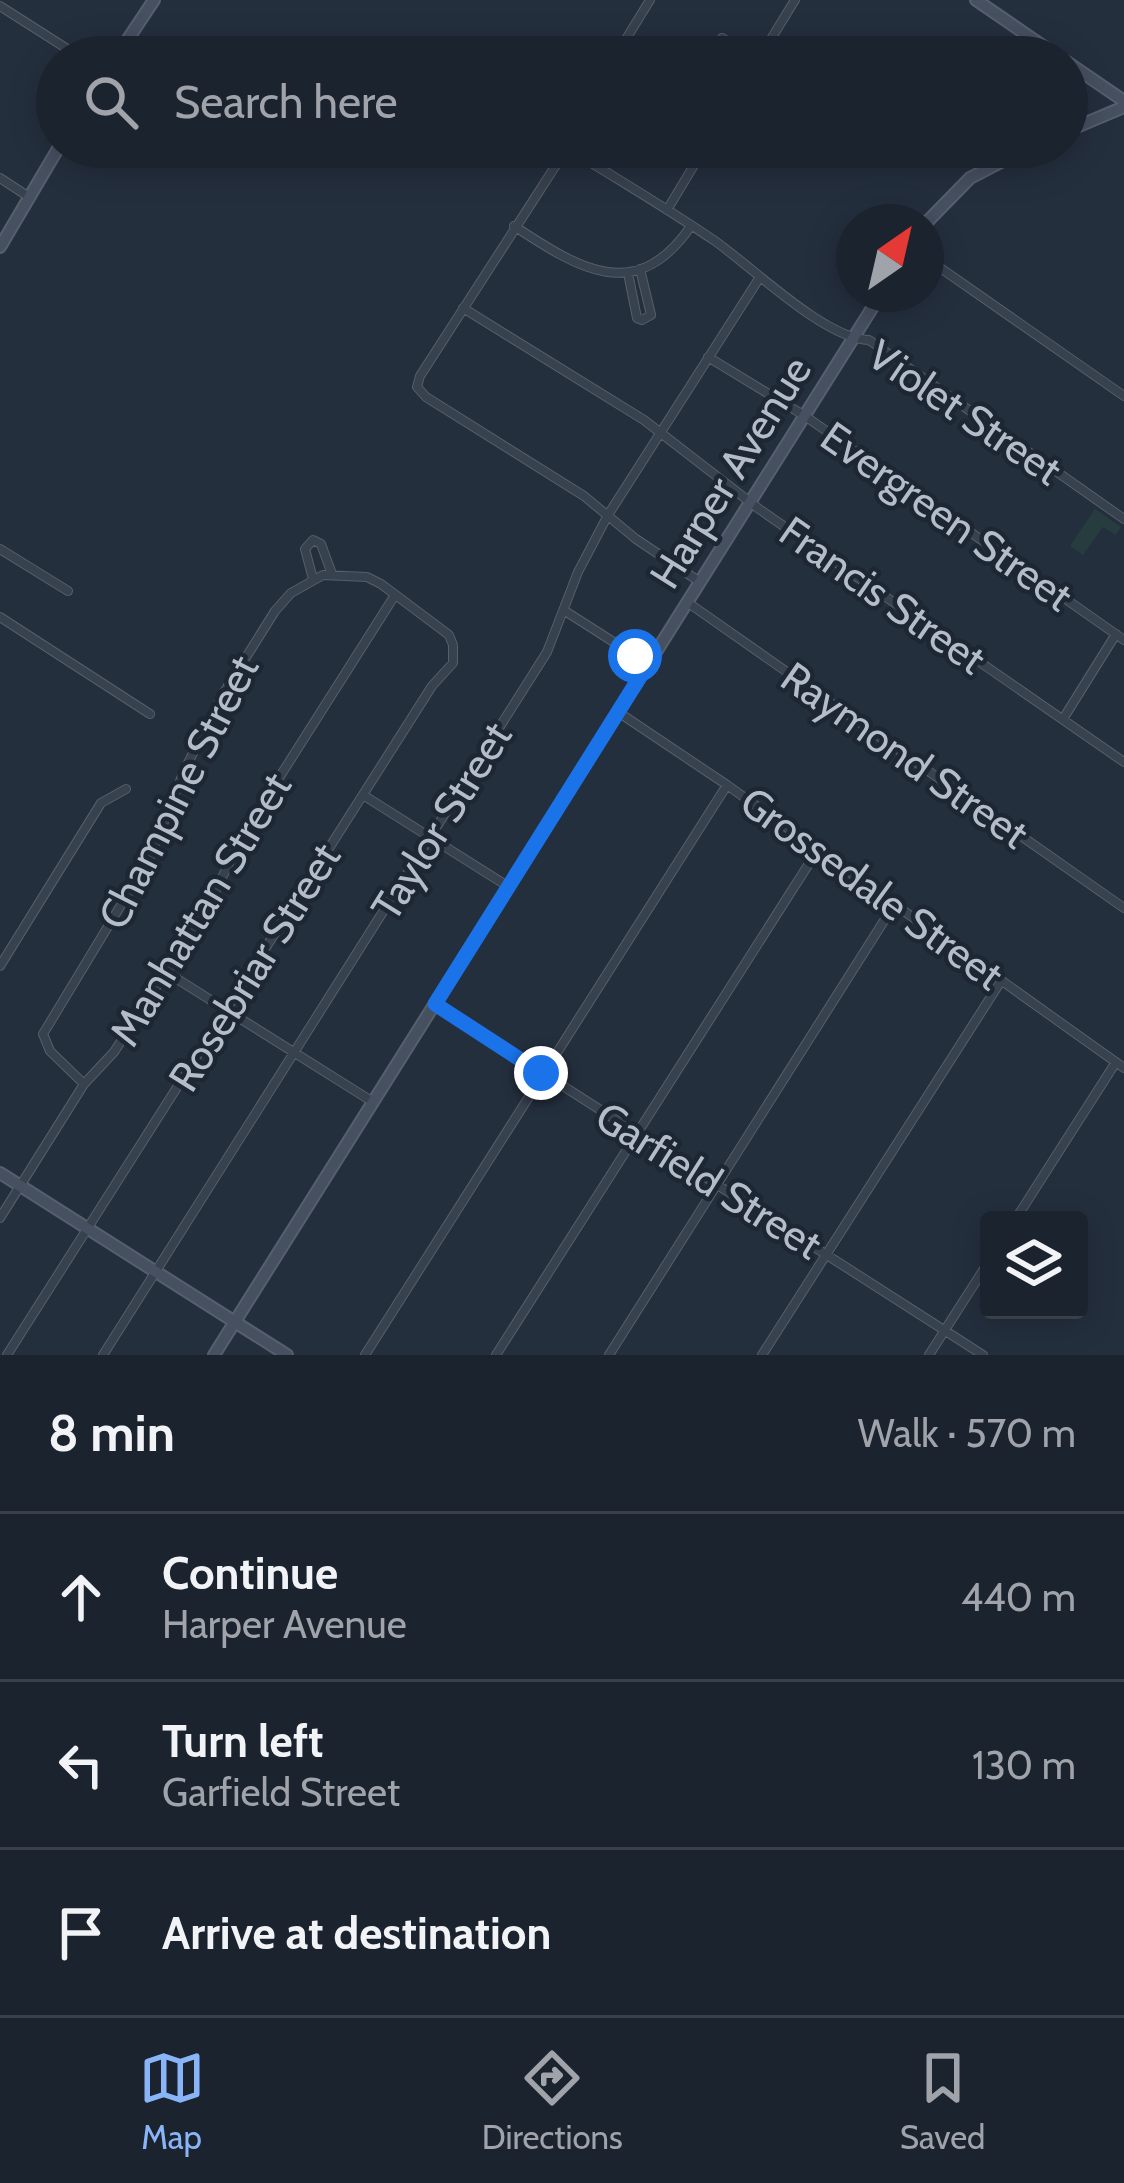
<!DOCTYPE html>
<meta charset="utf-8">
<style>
:root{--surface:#1b232e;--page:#282f3a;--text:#f1f3f6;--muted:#a0a4aa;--line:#39404a;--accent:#8ab4f8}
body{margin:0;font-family:Cabin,sans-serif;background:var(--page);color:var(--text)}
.controls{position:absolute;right:36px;bottom:36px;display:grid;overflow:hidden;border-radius:12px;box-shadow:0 6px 30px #0003}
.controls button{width:108px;height:108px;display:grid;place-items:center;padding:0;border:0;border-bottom:3px solid var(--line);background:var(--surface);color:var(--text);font:60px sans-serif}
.compass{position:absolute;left:836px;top:204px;width:108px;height:108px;border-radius:50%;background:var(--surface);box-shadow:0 6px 30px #0003;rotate:34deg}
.stop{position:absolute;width:36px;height:36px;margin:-27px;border:9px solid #1a73e8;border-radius:50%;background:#fff}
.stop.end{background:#1a73e8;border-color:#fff;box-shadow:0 3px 12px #0008}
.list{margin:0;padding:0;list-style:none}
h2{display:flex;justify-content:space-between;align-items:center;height:156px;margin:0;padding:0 48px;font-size:51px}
h2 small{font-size:39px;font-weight:400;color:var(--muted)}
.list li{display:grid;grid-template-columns:78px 1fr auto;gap:36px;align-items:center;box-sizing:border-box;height:168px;padding:0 48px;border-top:3px solid var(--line)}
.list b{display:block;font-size:45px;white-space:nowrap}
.list p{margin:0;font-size:39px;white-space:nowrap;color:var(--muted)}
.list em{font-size:39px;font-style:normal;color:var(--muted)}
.icon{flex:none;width:66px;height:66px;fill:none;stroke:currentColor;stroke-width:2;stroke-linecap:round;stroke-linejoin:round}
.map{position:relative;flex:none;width:1124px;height:1355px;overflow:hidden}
.search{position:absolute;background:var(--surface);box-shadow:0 6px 30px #0003;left:36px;right:36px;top:36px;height:132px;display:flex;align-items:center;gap:30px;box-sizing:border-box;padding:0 42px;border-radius:66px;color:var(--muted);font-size:45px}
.sheet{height:660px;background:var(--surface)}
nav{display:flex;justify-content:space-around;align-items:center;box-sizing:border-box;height:168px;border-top:3px solid var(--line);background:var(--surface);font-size:33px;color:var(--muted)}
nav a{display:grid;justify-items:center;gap:6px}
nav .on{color:var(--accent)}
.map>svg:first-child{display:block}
.green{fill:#263c3f}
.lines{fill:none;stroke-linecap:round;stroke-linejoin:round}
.minor-casing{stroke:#565f6c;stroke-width:10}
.secondary-casing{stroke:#565f6c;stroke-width:14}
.minor{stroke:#38414e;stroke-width:8}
.secondary{stroke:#465061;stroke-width:10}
.route{stroke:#1a73e8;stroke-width:15}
.labels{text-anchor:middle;stroke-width:9;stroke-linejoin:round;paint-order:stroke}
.street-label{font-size:42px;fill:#b4bcc9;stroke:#1d2633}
</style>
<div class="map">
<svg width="1124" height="1355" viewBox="0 0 1124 1355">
<rect width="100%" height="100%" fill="#242f3e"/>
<path class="green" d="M1095 509 1121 527 1116 535 1103 527 1083 555 1070 546Z"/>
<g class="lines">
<defs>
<path id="minor" d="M0 6 80 57
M722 38 752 57
M615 57 650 0
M760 57 795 0
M566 147C615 178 667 208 715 241 752 267 825 339 869 340L1124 519
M567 148 420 376 417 387 426 397 584 496 636 539 700 582
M0 178 29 197
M667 210 705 147
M514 226C578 268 636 306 691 226
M926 258 1124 396
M628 273 637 318 642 320 651 315 640 269
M463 308 644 420 759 509 1124 762
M708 357 805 416 1124 640
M0 549 68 591
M313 579 305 549 313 540 321 544 332 574
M687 602 1124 908
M565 611 648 664
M0 617 150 714
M618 712 727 785 1124 1068
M1063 719 1116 634
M363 795 509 887
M0 966 101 803 126 789
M166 972 373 1102
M435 1004 983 1355
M0 1218 84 1084 114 1052 205 912 244 833 395 595
M1015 1220 1116 1062
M7 1355 432 686 453 663V645L449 635 381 584 367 577 323 575 291 593 275 611 223 694 184 771 150 857 43 1034 50 1051 84 1084
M103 1355 547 652 578 572 608 515 760 277
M365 1355 727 785
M496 1355 817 851
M609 1355 894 905
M762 1355 1001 981
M929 1355 989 1261"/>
<path id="secondary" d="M976 0 1059 57
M116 57 154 0
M1067 62 1124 101
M1067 131 1124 107
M926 223 970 178 1030 147
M0 247 59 147
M0 1173 287 1355
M214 1355 881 294"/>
</defs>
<use href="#minor" class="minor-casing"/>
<use href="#secondary" class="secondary-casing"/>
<use href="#minor" class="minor"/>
<use href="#secondary" class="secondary"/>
</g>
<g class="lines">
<path class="route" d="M541 1073 435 1004 648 664 635 656"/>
</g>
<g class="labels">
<g class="street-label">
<text transform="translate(965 412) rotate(34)" y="15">Violet Street</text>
<text transform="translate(730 472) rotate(-58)" y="15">Harper Avenue</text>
<text transform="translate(947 516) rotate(35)" y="15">Evergreen Street</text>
<text transform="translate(883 595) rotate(35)" y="15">Francis Street</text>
<text transform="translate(905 755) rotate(35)" y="15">Raymond Street</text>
<text transform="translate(178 792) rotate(-63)" y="15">Champine Street</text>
<text transform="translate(441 821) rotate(-58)" y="15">Taylor Street</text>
<text transform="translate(872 888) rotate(36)" y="15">Grossedale Street</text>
<text transform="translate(200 909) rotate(-59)" y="15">Manhattan Street</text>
<text transform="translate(254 967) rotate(-58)" y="15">Rosebriar Street</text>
<text transform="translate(709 1180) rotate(32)" y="15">Garfield Street</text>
</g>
</g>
</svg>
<div class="controls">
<button><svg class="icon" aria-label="layers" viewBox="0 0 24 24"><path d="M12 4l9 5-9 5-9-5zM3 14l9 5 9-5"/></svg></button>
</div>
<svg class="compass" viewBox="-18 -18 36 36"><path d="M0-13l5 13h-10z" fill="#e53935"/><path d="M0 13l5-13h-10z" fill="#a0a4aa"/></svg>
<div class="stop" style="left:635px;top:656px"></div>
<div class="stop end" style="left:541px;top:1073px"></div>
<div class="search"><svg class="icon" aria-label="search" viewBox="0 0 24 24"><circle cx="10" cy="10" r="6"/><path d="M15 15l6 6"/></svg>Search here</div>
</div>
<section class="sheet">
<h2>8 min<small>Walk · 570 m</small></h2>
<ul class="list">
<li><svg class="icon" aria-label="ahead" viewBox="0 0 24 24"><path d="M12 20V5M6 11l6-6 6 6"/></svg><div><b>Continue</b><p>Harper Avenue</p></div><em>440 m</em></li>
<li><svg class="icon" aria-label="left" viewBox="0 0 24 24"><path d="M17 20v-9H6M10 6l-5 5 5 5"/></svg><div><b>Turn left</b><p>Garfield Street</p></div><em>130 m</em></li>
<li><svg class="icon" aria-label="arrive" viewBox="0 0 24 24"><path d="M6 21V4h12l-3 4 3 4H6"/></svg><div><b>Arrive at destination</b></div></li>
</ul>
</section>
<nav>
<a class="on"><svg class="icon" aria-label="map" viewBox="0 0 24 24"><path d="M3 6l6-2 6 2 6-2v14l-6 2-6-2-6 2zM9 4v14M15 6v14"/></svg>Map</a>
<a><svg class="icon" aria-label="directions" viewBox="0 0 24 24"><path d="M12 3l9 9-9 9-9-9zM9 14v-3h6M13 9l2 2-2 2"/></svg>Directions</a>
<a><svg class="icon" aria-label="saved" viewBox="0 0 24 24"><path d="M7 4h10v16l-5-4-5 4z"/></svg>Saved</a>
</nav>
